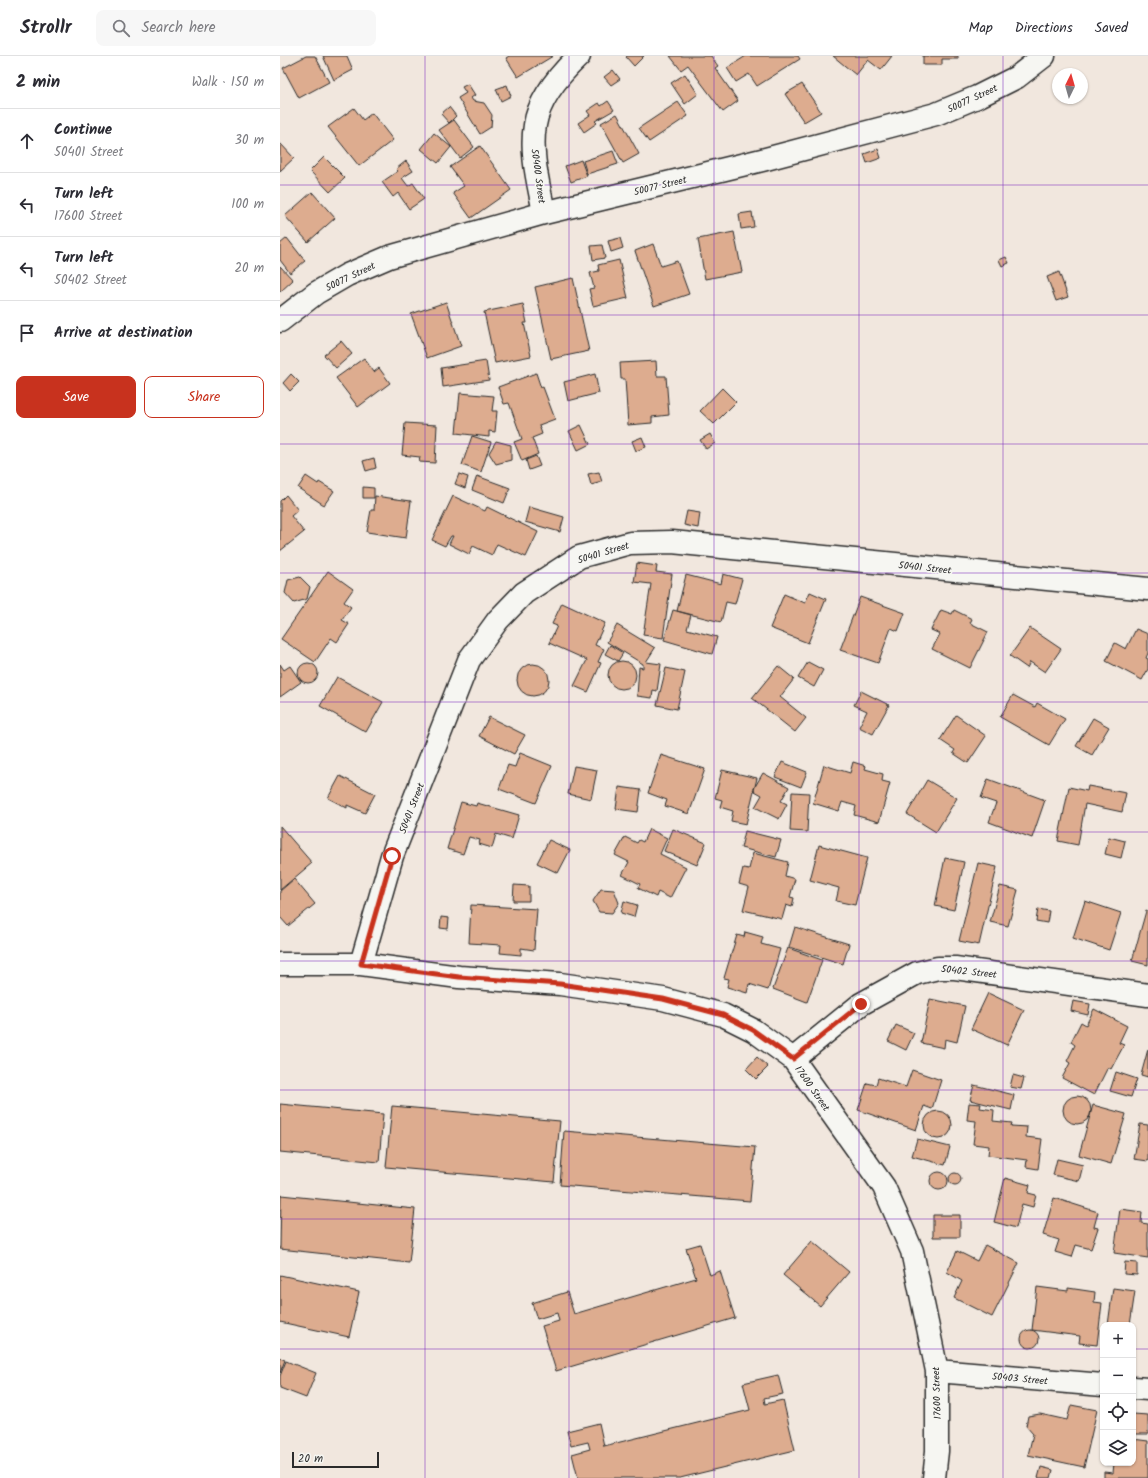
<!DOCTYPE html>
<meta charset="utf-8">
<style>
:root{--surface:#fff;--page:#f7f7f7;--text:#2b2b33;--muted:#7c7c81;--line:#e1e1e2;--accent:#c8321e}
body{margin:0;font-family:Kalam,sans-serif;background:var(--page);color:var(--text)}
.controls{position:absolute;right:12px;bottom:12px;display:grid;overflow:hidden;border-radius:8px;box-shadow:0 1px 3px #0004}
.controls button{width:36px;height:36px;display:grid;place-items:center;padding:0;border:0;border-bottom:1px solid var(--line);background:var(--surface);color:var(--text);font:20px sans-serif}
.compass{position:absolute;left:772px;top:12px;width:36px;height:36px;border-radius:50%;background:var(--surface);box-shadow:0 1px 3px #0004;rotate:5deg}
.scale{position:absolute;left:12px;bottom:10px;width:87px;box-sizing:border-box;padding-left:4px;border:2px solid #2b2b2b;border-top:0;font-size:11px;line-height:14px;white-space:nowrap;color:#2b2b2b;-webkit-text-stroke:3px #f6f6f2;paint-order:stroke}
.stop{position:absolute;width:12px;height:12px;margin:-9px;border:3px solid #c8321e;border-radius:50%;background:#fff}
.stop.end{background:#c8321e;border-color:#fff;box-shadow:0 1px 4px #0008}
.list{margin:0;padding:0;list-style:none}
h2{display:flex;justify-content:space-between;align-items:center;height:52px;margin:0;padding:0 16px;font-size:17px}
h2 small{font-size:13px;font-weight:400;color:var(--muted)}
.list li{display:grid;grid-template-columns:26px 1fr auto;gap:12px;align-items:center;box-sizing:border-box;height:64px;padding:0 16px;border-top:1px solid var(--line)}
.list b{display:block;font-size:15px;white-space:nowrap}
.list p{margin:0;font-size:13px;white-space:nowrap;color:var(--muted)}
.list em{font-size:13px;font-style:normal;color:var(--muted)}
.actions{display:flex;gap:8px;padding:12px 16px}
.actions a{flex:1;padding:9px 0;border:1px solid var(--accent);border-radius:8px;text-align:center;font-size:14px;color:var(--accent)}
.actions .main{background:var(--accent);color:#fff}
.icon{flex:none;width:22px;height:22px;fill:none;stroke:currentColor;stroke-width:2;stroke-linecap:round;stroke-linejoin:round}
.map{position:relative;flex:none;width:868px;height:1422px;overflow:hidden}
header{display:flex;align-items:center;gap:24px;box-sizing:border-box;height:56px;padding:0 20px;background:var(--surface);border-bottom:1px solid var(--line)}
header strong{font-size:19px}
nav{display:flex;gap:22px;margin-inline-start:auto;font-size:14px}
.search{width:280px;height:36px;background:var(--page);display:flex;align-items:center;gap:10px;box-sizing:border-box;padding:0 14px;border-radius:8px;color:var(--muted);font-size:15px}
main{display:flex}
aside{flex:1;background:var(--surface)}
.map>svg:first-child{display:block}
.building{fill:#ddac8f;stroke:#2b2b2b}
.lines{fill:none;stroke-linecap:round;stroke-linejoin:round}
.minor-casing{stroke:#2b2b2b;stroke-width:25}
.minor{stroke:#f6f6f2;stroke-width:22}
.route{stroke:#c8321e;stroke-width:5}
.grid{fill:none;stroke:#7b2cbf;stroke-width:1;stroke-opacity:0.55}
.labels{text-anchor:middle;stroke-width:3.5;stroke-linejoin:round;paint-order:stroke}
.street-label{font-size:10px;fill:#2b2b2b;stroke:#f6f6f2}
</style>
<header>
<strong>Strollr</strong>
<div class="search"><svg class="icon" aria-label="search" viewBox="0 0 24 24"><circle cx="10" cy="10" r="6"/><path d="M15 15l6 6"/></svg>Search here</div>
<nav><a>Map</a><a>Directions</a><a>Saved</a></nav>
</header>
<main>
<aside>
<h2>2 min<small>Walk · 150 m</small></h2>
<ul class="list">
<li><svg class="icon" aria-label="ahead" viewBox="0 0 24 24"><path d="M12 20V5M6 11l6-6 6 6"/></svg><div><b>Continue</b><p>50401 Street</p></div><em>30 m</em></li>
<li><svg class="icon" aria-label="left" viewBox="0 0 24 24"><path d="M17 20v-9H6M10 6l-5 5 5 5"/></svg><div><b>Turn left</b><p>17600 Street</p></div><em>100 m</em></li>
<li><svg class="icon" aria-label="left" viewBox="0 0 24 24"><path d="M17 20v-9H6M10 6l-5 5 5 5"/></svg><div><b>Turn left</b><p>50402 Street</p></div><em>20 m</em></li>
<li><svg class="icon" aria-label="arrive" viewBox="0 0 24 24"><path d="M6 21V4h12l-3 4 3 4H6"/></svg><div><b>Arrive at destination</b></div></li>
</ul>
<div class="actions"><a class="main">Save</a><a>Share</a></div>
</aside>
<div class="map">
<svg width="868" height="1422" viewBox="0 0 868 1422">
<rect width="100%" height="100%" fill="#f1e7de"/>
<filter id="ink" filterUnits="userSpaceOnUse"><feTurbulence type="fractalNoise" baseFrequency=".025" numOctaves="2"/><feDisplacementMap in="SourceGraphic" scale="8" xChannelSelector="R" yChannelSelector="G"/><feConvolveMatrix kernelMatrix="1 2 1 2 8 2 1 2 1" color-interpolation-filters="sRGB"/></filter>
<g filter="url(#ink)">
<path class="building" d="M26 0H35L49 26 19 42 3 12Z
M43 0H67L73 14 54 24Z
M229 0H273L238 21 226 2Z
M347 0H364L354 10 346 1Z
M390 0H431L438 10 435 12 458 45 443 56 408 9 401 14Z
M466 0H518L520 3 477 30 469 18 456 26 447 12Z
M553 0H612L601 14 588 4 576 19Z
M643 0H678V3H662V9H643Z
M333 14 340 23 331 29 324 21Z
M405 18 418 38 405 48 391 27Z
M188 28 195 39 191 42 193 45 204 47 212 59 211 71 200 78 178 42 186 37 182 31Z
M522 28 541 56 524 66 505 38Z
M227 29 231 40 221 45 216 33Z
M328 45 334 54 315 65 317 67 304 76 298 67 310 59 307 55 319 47 321 50Z
M398 46 408 60 369 86 359 72Z
M169 51 176 60 169 67 161 58Z
M74 52 83 64 92 57 113 84 79 110 48 71Z
M337 58 359 98 343 107 321 67Z
M174 64 194 91 180 102 159 74Z
M154 77 171 91 158 107 141 93Z
M0 87 14 102 0 115Z
M200 90 231 134 191 162 173 137 184 130 170 111Z
M598 93 601 102 587 107 584 98Z
M333 95 338 108 307 118 303 105Z
M44 101 65 122 50 136 30 115Z
M301 104 307 120 291 126 285 110Z
M126 105 133 115 122 122 128 130 133 127 144 143 129 153 118 137 113 141 102 126 118 115 116 113Z
M32 136 55 162 28 186 5 160Z
M472 156 474 171 461 173 459 158Z
M454 176 462 216 425 223 418 183Z
M7 182 25 205 10 217 0 204V188Z
M340 182 343 192 331 196 328 185Z
M373 188 381 210 397 205 409 238 374 250 355 195Z
M322 189 325 202 313 204 311 190Z
M726 201 729 207 722 210 719 204Z
M339 204 348 242 313 250 309 233 314 232 310 217 319 215 318 209Z
M0 210 13 224 0 236Z
M779 216 788 241 776 245 767 221Z
M293 222 309 295 271 303 255 231Z
M166 246 181 290 147 302 131 258Z
M243 248 247 267H244L251 300 215 307 204 256Z
M61 285 72 298 56 312 44 299Z
M84 302 94 316 99 312 110 327 78 351 56 322Z
M206 305 209 324 163 331 161 312Z
M376 305 377 320H386L389 359 372 361V367L348 369 345 323H341L340 307Z
M256 317 261 332 263 331 275 363 259 369 262 378 252 382 258 398 242 405 234 386 242 383 229 347 224 348 218 331Z
M11 318 19 326 10 335 3 327Z
M315 318 319 337 288 345 284 326Z
M442 332 456 346 434 368 420 355Z
M180 337 214 340 212 355H217L215 376 209 375V381L176 377Z
M125 367 157 369 155 407 139 406 140 401 122 399Z
M301 369 310 388 298 394 289 375Z
M430 378 435 387 426 393 420 384Z
M192 380 211 386 201 416 182 409Z
M362 381 366 391 356 395 352 385Z
M216 385 231 389V404L216 408 209 397Z
M256 400 260 410 249 414 246 404Z
M94 402 96 412 86 415 83 405Z
M319 416 322 426 311 429 308 418Z
M179 418 188 421 185 432 175 428Z
M26 420 38 428 39 426 54 435 44 449 18 432Z
M197 420 230 432 224 447 192 434Z
M83 431 94 432V442H83Z
M6 439 18 454 11 460 24 476 0 495V445Z
M95 440 131 445 126 482 87 476 91 454H94Z
M173 440 205 455 207 451 258 476 246 501 217 488 212 499 193 490 189 498 169 488 173 480H171L165 490 152 484Z
M249 451 284 461 280 476 245 466Z
M407 455 420 457 418 472 404 469Z
M357 507 377 510 376 516 392 518 383 582 363 579 371 528 354 526Z
M48 515 73 533 64 546 71 551 62 564 69 568 57 586 51 582 35 606 1 583Z
M443 518 462 523 455 548 446 546 441 566 397 555 406 519 441 528Z
M20 521 30 531 27 543 14 547 5 537 8 524Z
M530 536 546 543 528 587 490 572 504 538 525 547Z
M580 541 625 557 618 575 611 572 598 607 560 594Z
M282 547 325 567 315 589 324 593 318 606 321 607 308 636 294 630 307 604 269 587 277 570 272 568Z
M393 554 411 559 407 573 437 581 432 598 384 584Z
M661 554 672 558 674 554 692 563 690 567 708 576 690 612 652 593 660 578 651 574Z
M337 569 375 592 366 606 381 608 377 635 373 634 372 642 357 640 359 611 363 612V608L327 586Z
M750 572 781 593 765 616 750 606 747 612 730 600Z
M856 573 868 578V597L866 602 868 603V613L862 624 826 605 835 587 846 593Z
M330 589 343 597 338 605 325 598Z
M328 619a14 14 0 1 1 28 0a14 14 0 1 1-28 0Z
M528 606 543 614 534 631 518 622Z
M18 617a10 10 0 1 1 20 0a10 10 0 1 1-20 0Z
M0 608 4 614 10 610 21 626 0 641Z
M237 624a16 16 0 1 1 32 0a16 16 0 1 1-32 0Z
M498 610 514 623 500 641 526 662 515 676 472 642Z
M386 612 405 616 397 653 377 649Z
M57 621 103 646 86 676 40 650Z
M581 635 609 649 593 678 579 671 587 655 574 649Z
M733 639 755 651 757 647 785 663 769 689 720 661Z
M676 659 706 680 688 707 673 697 675 694 660 684Z
M209 661 245 679 234 698 199 680Z
M813 662 829 671 812 699 796 690Z
M240 697 272 710 256 747 219 733 228 709 235 711Z
M381 699 425 713 409 758 385 750 387 744 368 737Z
M502 706 527 716 521 731 495 721Z
M573 706 586 710 585 713 603 718 602 725 610 727 599 766 574 759 576 750 562 746 559 755 533 747 544 709 570 717Z
M294 710 317 714 311 743 288 738Z
M442 714 477 722 466 768 451 765 453 755 440 751 442 744 435 742Z
M483 717 509 731 501 745 507 748 499 763 475 751 482 739 473 734Z
M60 720 95 738 85 757 67 749V752L48 742Z
M708 723 765 744 752 782 709 766 716 747 701 742Z
M647 724 677 742 656 776 627 758Z
M808 730 846 737 842 756 805 748 798 789 778 785 789 731 807 735Z
M339 731 361 734 358 756 336 753Z
M512 736 529 737 527 776 510 775Z
M181 746 196 750 197 747 239 759 232 783 216 778 212 792 199 788 200 784 189 781 183 798 167 793Z
M0 770 32 807 0 834Z
M369 773 387 782 380 798 406 811 390 842 378 836 376 841 358 832 360 828 342 819 349 806 335 799 345 781 357 787 359 784 363 786Z
M393 773 426 787 417 809 384 795Z
M465 775 501 784 496 801 461 792Z
M829 781 845 785 841 802 825 798Z
M269 784 290 794 278 817 257 807Z
M539 789 587 802 575 849 556 845 559 832 530 824Z
M473 797 508 806 505 820 515 823 510 841 514 842 512 851 506 849 502 863 463 854 469 831 459 828 463 812 469 813Z
M665 802 684 806 674 854 655 850Z
M698 807 717 811 699 889 679 885Z
M14 823 35 848 8 870 0 861V835Z
M234 829 249 830V845H233Z
M720 830 738 834 728 870 710 866Z
M321 833 334 834 339 847 332 857 319 856 313 845Z
M344 845 357 849 354 861 341 857Z
M805 845 841 857 829 894 793 882Z
M191 849 257 853 254 894 241 892V899L220 897 221 889 189 887Z
M758 853 769 855 767 867 756 865Z
M866 855 868 856V909L852 905Z
M161 861 169 862 168 873 160 872Z
M515 871 569 888 563 908 509 891Z
M465 876 483 881 481 888 500 893 488 934 469 928 467 937 447 931 449 923 444 922 457 879 464 881Z
M508 892 542 904 527 946 493 933Z
M708 937 744 954 727 989 691 973Z
M650 943 685 950 677 986 665 983 664 992 641 987Z
M793 945 810 948 808 959 791 955Z
M814 953 847 970 839 987 844 989 831 1013 828 1011 814 1039 782 1022 790 1007 787 1005 795 989 791 986 801 966 806 969Z
M616 969 634 977 626 994 608 985Z
M868 993V1021L861 1019Z
M477 1001 488 1011 476 1023 466 1013Z
M632 1014 661 1024 652 1053 644 1050 636 1074 578 1054 587 1027 596 1029 598 1022 626 1031Z
M836 1016 857 1023 851 1041 830 1035Z
M733 1019 744 1022 741 1033 730 1031Z
M694 1029 734 1039 731 1054 690 1044Z
M783 1054a14 14 0 1 1 28 0a14 14 0 1 1-28 0Z
M689 1047 701 1048 700 1052 714 1054 713 1065 732 1067 731 1070 747 1071 746 1081 762 1083 758 1113 746 1111 747 1104 708 1099 709 1090 693 1088 696 1065 687 1064Z
M0 1048 103 1058 99 1106 0 1096Z
M813 1049 846 1058 831 1108 799 1099Z
M112 1050 280 1065 274 1126 106 1111Z
M644 1069a14 14 0 1 1 28 0a14 14 0 1 1-28 0Z
M860 1068 868 1069V1105L854 1103Z
M284 1075 475 1091 470 1145 280 1129Z
M637 1083 670 1091 665 1109 632 1100Z
M777 1103 803 1109 799 1125 773 1119Z
M650 1125a9 9 0 1 1 18 0a9 9 0 1 1-18 0Z
M669 1123a6 6 0 1 1 12 0a6 6 0 1 1-12 0Z
M725 1122 750 1129 748 1137 756 1139 753 1151 742 1148 736 1172 714 1166Z
M1 1139 135 1153 129 1207 0 1193Z
M774 1142 818 1156 814 1171 818 1172 811 1193 796 1189 792 1201 775 1196 779 1184 763 1179Z
M840 1153 862 1156 861 1167 868 1168V1202L834 1197Z
M653 1159H680V1181H653Z
M532 1185 569 1216 540 1250 503 1219Z
M420 1188 430 1219 440 1215 455 1262 276 1315 262 1270 279 1265 277 1257 257 1263 252 1247 287 1236 294 1258 416 1222 406 1192Z
M705 1189 739 1207 712 1261 674 1242 682 1225 667 1216 677 1195 697 1205Z
M845 1206 857 1207V1219L844 1218Z
M0 1219 79 1236 69 1281 0 1266Z
M757 1231 788 1235V1232L815 1236 814 1246 822 1247 817 1289 799 1287 800 1280 752 1274Z
M833 1232 855 1235 850 1269H828Z
M741 1283a9 9 0 1 1 18 0a9 9 0 1 1-18 0Z
M0 1302 5 1304 0 1317Z
M6 1305 36 1317 26 1342 0 1332V1320Z
M498 1319 503 1338 484 1342 485 1348 503 1344 515 1394 400 1422H298L292 1398 310 1393 308 1386 291 1390 287 1375 319 1367 324 1390 470 1354 463 1327Z
M791 1349 817 1354 804 1411 748 1399 753 1378 746 1370 748 1360 760 1358 787 1364Z
M853 1358 868 1359V1378H853Z
M853 1383 868 1385V1422H824V1416L833 1417 834 1407H853Z
M761 1411 773 1414 771 1422H758Z"/>
<g class="lines">
<defs>
<path id="minor" d="M264 157C259 129 250 98 255 69 259 43 280 18 299 0
M0 265 36 237 67 219 109 201 264 157 482 104 656 58 697 41 737 21 764 0
M0 908H81L179 921 280 928 383 943 443 959 473 974 513 1003 604 1131 632 1195 657 1315V1395L654 1422
M81 908 112 800 189 604 218 564 244 537 299 501 350 487 392 486 868 533
M513 1003 581 948 637 917 658 912H675L868 939
M657 1315 823 1329
M853 1332 868 1333"/>
</defs>
<use href="#minor" class="minor-casing"/>
<use href="#minor" class="minor"/>
</g>
</g>
<g class="lines" filter="url(#ink)">
<path class="route" d="M112 800 81 908 179 921 280 928 383 943 443 959 473 974 513 1003 581 948"/>
</g>
<path class="grid" d="M145 0V1422M289 0V1422M434 0V1422M579 0V1422M723 0V1422M0 129H868M0 259H868M0 388H868M0 517H868M0 646H868M0 776H868M0 905H868M0 1034H868M0 1163H868M0 1293H823M853 1293H868"/>
<g class="labels">
<g class="street-label">
<text transform="translate(692 42) rotate(-25)" y="4">50077 Street</text>
<text transform="translate(259 120) rotate(82)" y="4">50400 Street</text>
<text transform="translate(380 129) rotate(-14)" y="4">50077 Street</text>
<text transform="translate(70 220) rotate(-26)" y="4">50077 Street</text>
<text transform="translate(323 496) rotate(-17)" y="4">50401 Street</text>
<text transform="translate(645 511) rotate(6)" y="4">50401 Street</text>
<text transform="translate(131 752) rotate(-69)" y="4">50401 Street</text>
<text transform="translate(689 915) rotate(6)" y="4">50402 Street</text>
<text transform="translate(533 1032) rotate(55)" y="4">17600 Street</text>
<text transform="translate(740 1322) rotate(5)" y="4">50403 Street</text>
<text transform="translate(656 1337) rotate(-92)" y="4">17600 Street</text>
</g>
</g>
</svg>
<div class="controls">
<button>+</button>
<button>−</button>
<button><svg class="icon" aria-label="locate" viewBox="0 0 24 24"><circle cx="12" cy="12" r="6"/><path d="M12 2v4M12 18v4M2 12h4M18 12h4"/></svg></button>
<button><svg class="icon" aria-label="layers" viewBox="0 0 24 24"><path d="M12 4l9 5-9 5-9-5zM3 14l9 5 9-5"/></svg></button>
</div>
<svg class="compass" viewBox="-18 -18 36 36"><path d="M0-13l5 13h-10z" fill="#e53935"/><path d="M0 13l5-13h-10z" fill="#7c7c81"/></svg>
<div class="scale">20 m</div>
<div class="stop" style="left:112px;top:800px"></div>
<div class="stop end" style="left:581px;top:948px"></div>
</div>
</main>
